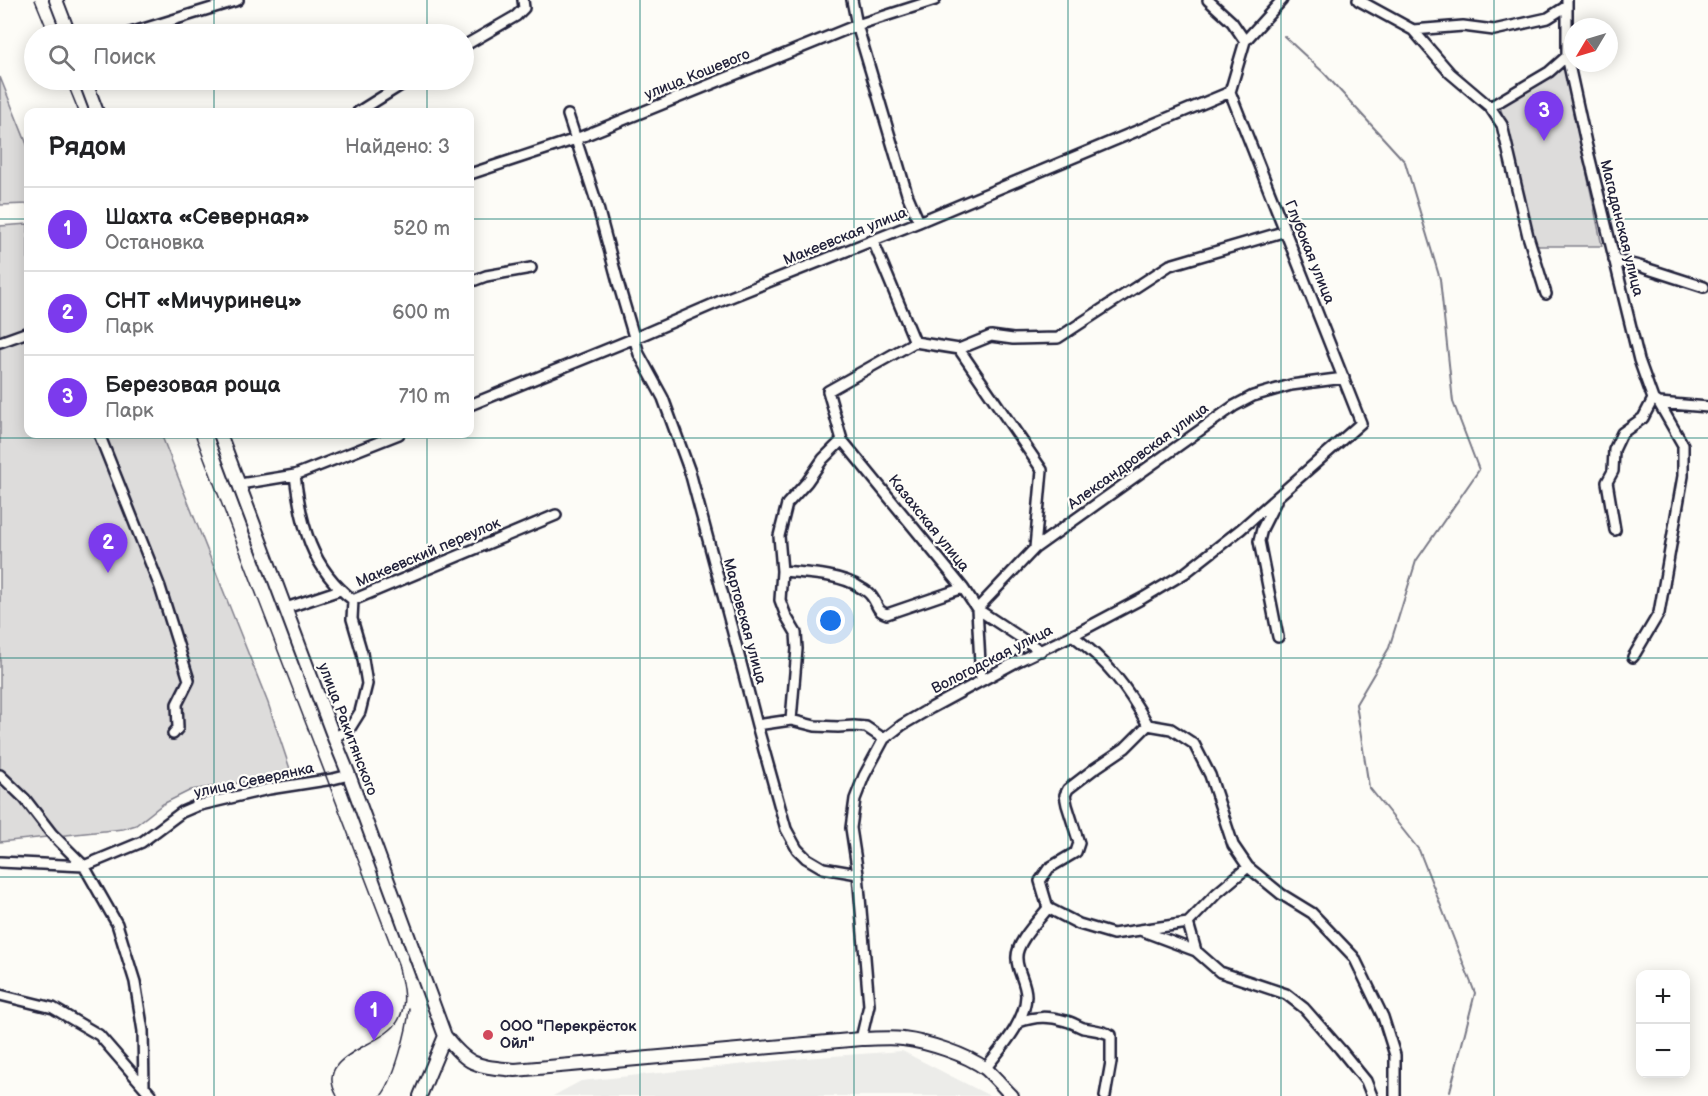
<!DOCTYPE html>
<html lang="ru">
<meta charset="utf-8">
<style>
:root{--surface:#fff;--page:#f6f6f6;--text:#202124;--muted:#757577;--line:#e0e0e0;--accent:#7c3aed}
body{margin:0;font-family:"Balsamiq Sans",sans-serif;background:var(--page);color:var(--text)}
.controls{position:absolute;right:18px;bottom:18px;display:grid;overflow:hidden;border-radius:12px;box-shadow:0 3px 15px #0003}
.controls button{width:54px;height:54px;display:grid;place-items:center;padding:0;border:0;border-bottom:2px solid var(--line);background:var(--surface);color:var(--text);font:30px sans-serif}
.compass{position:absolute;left:1564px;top:18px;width:54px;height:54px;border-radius:50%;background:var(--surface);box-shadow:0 3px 15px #0003;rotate:232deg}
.you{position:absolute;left:831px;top:621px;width:21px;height:21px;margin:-15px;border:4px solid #fff;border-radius:50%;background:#1a73e8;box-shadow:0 0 0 9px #1a73e833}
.badge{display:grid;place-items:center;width:39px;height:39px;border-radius:50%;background:var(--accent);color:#fff;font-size:20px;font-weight:700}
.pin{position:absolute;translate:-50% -50px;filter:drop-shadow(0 2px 3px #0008)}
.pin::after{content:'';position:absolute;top:32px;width:21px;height:18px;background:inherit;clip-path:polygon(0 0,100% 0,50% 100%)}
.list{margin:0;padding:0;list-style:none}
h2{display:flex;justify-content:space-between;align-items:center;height:78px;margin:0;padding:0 24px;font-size:26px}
h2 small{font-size:20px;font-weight:400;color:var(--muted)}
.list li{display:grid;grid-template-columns:39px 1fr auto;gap:18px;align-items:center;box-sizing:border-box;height:84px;padding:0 24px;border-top:2px solid var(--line)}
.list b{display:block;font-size:22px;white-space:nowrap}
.list p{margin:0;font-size:20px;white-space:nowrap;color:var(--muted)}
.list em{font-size:20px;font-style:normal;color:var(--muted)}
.icon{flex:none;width:33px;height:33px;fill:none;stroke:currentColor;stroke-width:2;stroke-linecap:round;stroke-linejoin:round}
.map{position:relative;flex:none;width:1708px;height:1096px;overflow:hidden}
.search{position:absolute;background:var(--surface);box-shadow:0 3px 15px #0003;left:24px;top:24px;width:450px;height:66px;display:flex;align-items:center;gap:15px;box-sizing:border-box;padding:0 21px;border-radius:33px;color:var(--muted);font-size:22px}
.panel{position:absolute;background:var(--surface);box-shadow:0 3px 15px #0003;left:24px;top:108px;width:450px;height:330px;border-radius:12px}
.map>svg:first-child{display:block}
.built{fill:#ecece9}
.green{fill:#dddcdb;stroke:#807f8b;stroke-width:1.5}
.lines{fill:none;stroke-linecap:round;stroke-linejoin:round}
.stream{stroke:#787885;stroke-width:2}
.street-casing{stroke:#22223b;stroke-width:14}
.secondary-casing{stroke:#22223b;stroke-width:16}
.street{stroke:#fdfcf7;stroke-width:9}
.secondary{stroke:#fdfcf7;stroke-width:12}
.tram{stroke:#22223b;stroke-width:1.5}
.grid{fill:none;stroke:#0f766e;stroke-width:1.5;stroke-opacity:0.55}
.poi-dot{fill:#d1495b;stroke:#fdfcf7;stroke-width:2}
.labels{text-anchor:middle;stroke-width:4.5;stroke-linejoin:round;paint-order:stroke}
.street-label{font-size:15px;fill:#22223b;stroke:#fdfcf7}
.poi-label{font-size:15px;font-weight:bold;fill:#22223b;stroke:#fdfcf7;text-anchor:start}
</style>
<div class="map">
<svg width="1708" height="1096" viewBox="0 0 1708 1096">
<rect width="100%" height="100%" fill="#fdfcf7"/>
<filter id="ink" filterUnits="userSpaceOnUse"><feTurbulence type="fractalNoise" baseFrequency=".0167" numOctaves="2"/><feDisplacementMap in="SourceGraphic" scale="12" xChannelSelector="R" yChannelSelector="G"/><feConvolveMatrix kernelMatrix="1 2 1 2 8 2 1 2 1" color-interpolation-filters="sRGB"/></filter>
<g filter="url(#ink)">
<path class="built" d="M902 1051 990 1096H553L581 1081 805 1058Z"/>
<path class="green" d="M1564 64 1602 246H1536L1499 102Z
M0 77 28 147V204L0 205Z
M28 224V434H161L268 703 292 775 191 790 163 804 136 825 123 829 0 842V226Z"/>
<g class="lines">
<path class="stream" d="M1284 36 1324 73 1405 162 1440 279 1453 402 1479 470 1416 561 1389 648 1356 704 1369 787 1419 850 1475 993 1450 1091"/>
<defs>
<path id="street" d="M852 0 857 25 907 194 919 222
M1208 0 1232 22 1245 41 1230 92
M1358 0 1413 30 1450 73 1490 107 1502 125 1528 236 1546 294
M1567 0V56L1586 143 1639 360 1653 399 1659 403 1708 407
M1413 30 1463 26 1494 30 1548 18 1567 6
M127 34 238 0
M1245 41 1282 0
M464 46 516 16 524 8 523 0
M1490 107 1549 72 1567 56
M358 112 409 80
M568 115 597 204 619 286 639 354 663 398 690 472 732 629 757 725 786 829 797 849 806 858 823 868 858 874
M470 174 576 139 857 25 935 0
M873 241 915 342
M1614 260 1639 266 1704 287
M470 282 486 276 531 268
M0 342 28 332
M959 349 991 336 1013 339 1058 338 1170 265 1286 231
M470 405 635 338 723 300 919 222 1230 92
M99 434 160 587 189 680 177 704 178 728 173 734
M295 475C301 525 311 568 353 600
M240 484 295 475 399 434
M1276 501 1262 529 1259 541 1278 637
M1615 530 1607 482 1613 471 1614 450 1622 433 1643 418 1653 399
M782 571C805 573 842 574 861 588 865 590 870 594 872 597 878 605 876 611 887 614L963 588
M286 608 340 590
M1072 635C1108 662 1127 687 1148 725L1171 729 1194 744 1210 775 1233 845 1248 867 1281 894 1312 913 1354 957 1383 1017 1395 1055V1096
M1041 651 977 609 1035 548 1234 406 1253 396 1291 385 1344 378
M1633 657 1659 613 1683 476V445L1659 403
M981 681 977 609 963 588 842 440 828 391 915 342 959 349 1042 470 1035 548
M791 720 797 649 796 633 786 616 780 600 782 571 779 536 787 504 807 482 823 459 842 440
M757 725 791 720 815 726 838 727 854 726 866 727 884 739
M334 738 350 728 360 712 367 684 362 653 352 619 353 600 556 515
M0 775 25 799 52 834 84 866 117 924 135 982 143 1031 144 1086
M0 862 84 866 142 842 182 812 196 806 269 789 333 779 349 775
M1048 908 1040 881 1049 868 1076 852 1079 843 1067 805 1065 795 1068 789 1094 769 1125 748 1148 725
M1140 930 1188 923
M1196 951 1188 923 1217 893 1248 867
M0 995 53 1008 99 1035 152 1096
M1019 1022C1036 1016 1048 1016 1066 1021 1072 1022 1077 1026 1083 1028 1093 1030 1101 1030 1111 1035V1062L1105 1096
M861 1039 869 1005 858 874 851 828 855 799 864 776 884 739 902 725 931 708 1016 662 1079 632 1143 598 1185 573 1241 529 1361 423 1230 92
M985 1069C1001 1048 1025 1023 1026 996 1026 982 1017 971 1017 959 1015 943 1039 920 1048 908L1079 924 1113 934 1140 930 1196 951 1220 972 1286 994 1304 1008 1340 1049 1366 1081 1372 1096"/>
<path id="secondary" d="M56 0 69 34
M85 80 97 112
M220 434 334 738 349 775 445 1036C469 1067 477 1066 515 1070L861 1039C875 1039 890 1037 903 1039 927 1042 966 1054 986 1069 995 1077 1003 1087 1012 1096
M420 1096 445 1036"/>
</defs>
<use href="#street" class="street-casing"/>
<use href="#secondary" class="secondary-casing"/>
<use href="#street" class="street"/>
<use href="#secondary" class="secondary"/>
<path class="tram" d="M35 0 49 34
M66 80 79 112
M195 434 398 964C402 982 408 1002 399 1019 385 1048 312 1052 337 1096
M381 1096C394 1081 408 1028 409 1008"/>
</g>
</g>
<path class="grid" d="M214 0V34M427 0V34M640 0V1096M854 0V1096M1068 0V1096M1281 0V1096M1494 0V1096M214 80V112M427 80V112M0 219H28M470 219H1708M214 434V1096M427 434V1096M0 438H1708M0 658H1708M0 877H1708"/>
<circle class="poi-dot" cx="488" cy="1035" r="6"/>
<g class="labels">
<g class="street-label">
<text transform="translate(697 74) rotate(-22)" y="5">улица Кошевого</text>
<text transform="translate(1622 228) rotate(76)" y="5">Магаданская улица</text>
<text transform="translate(845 236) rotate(-22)" y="5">Макеевская улица</text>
<text transform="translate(1310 252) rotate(68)" y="5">Глубокая улица</text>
<text transform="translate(1138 456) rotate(-36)" y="5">Александровская улица</text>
<text transform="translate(929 523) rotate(51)" y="5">Казахская улица</text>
<text transform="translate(428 552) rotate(-23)" y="5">Макеевский переулок</text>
<text transform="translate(745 621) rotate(75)" y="5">Мартовская улица</text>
<text transform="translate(992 659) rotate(-27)" y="5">Вологодская улица</text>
<text transform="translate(348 729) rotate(69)" y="5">улица Ракитянского</text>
<text transform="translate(254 780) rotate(-12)" y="5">улица Северянка</text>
</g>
<g class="poi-label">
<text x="500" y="1031">ООО "Перекрёсток<tspan x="500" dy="17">Ойл"</tspan></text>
</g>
</g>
</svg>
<div class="controls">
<button>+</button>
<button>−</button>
</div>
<svg class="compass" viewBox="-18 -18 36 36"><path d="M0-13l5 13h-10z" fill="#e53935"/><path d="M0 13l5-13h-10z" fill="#757577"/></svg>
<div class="you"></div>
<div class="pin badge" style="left:374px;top:1041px">1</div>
<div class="pin badge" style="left:108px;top:573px">2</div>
<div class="pin badge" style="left:1544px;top:141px">3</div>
<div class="search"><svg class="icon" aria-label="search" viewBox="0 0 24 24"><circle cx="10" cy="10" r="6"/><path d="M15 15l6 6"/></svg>Поиск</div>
<section class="panel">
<h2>Рядом<small>Найдено: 3</small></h2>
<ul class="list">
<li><span class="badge">1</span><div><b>Шахта «Северная»</b><p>Остановка</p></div><em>520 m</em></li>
<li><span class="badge">2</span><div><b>СНТ «Мичуринец»</b><p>Парк</p></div><em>600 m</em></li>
<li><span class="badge">3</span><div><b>Березовая роща</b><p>Парк</p></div><em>710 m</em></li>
</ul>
</section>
</div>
